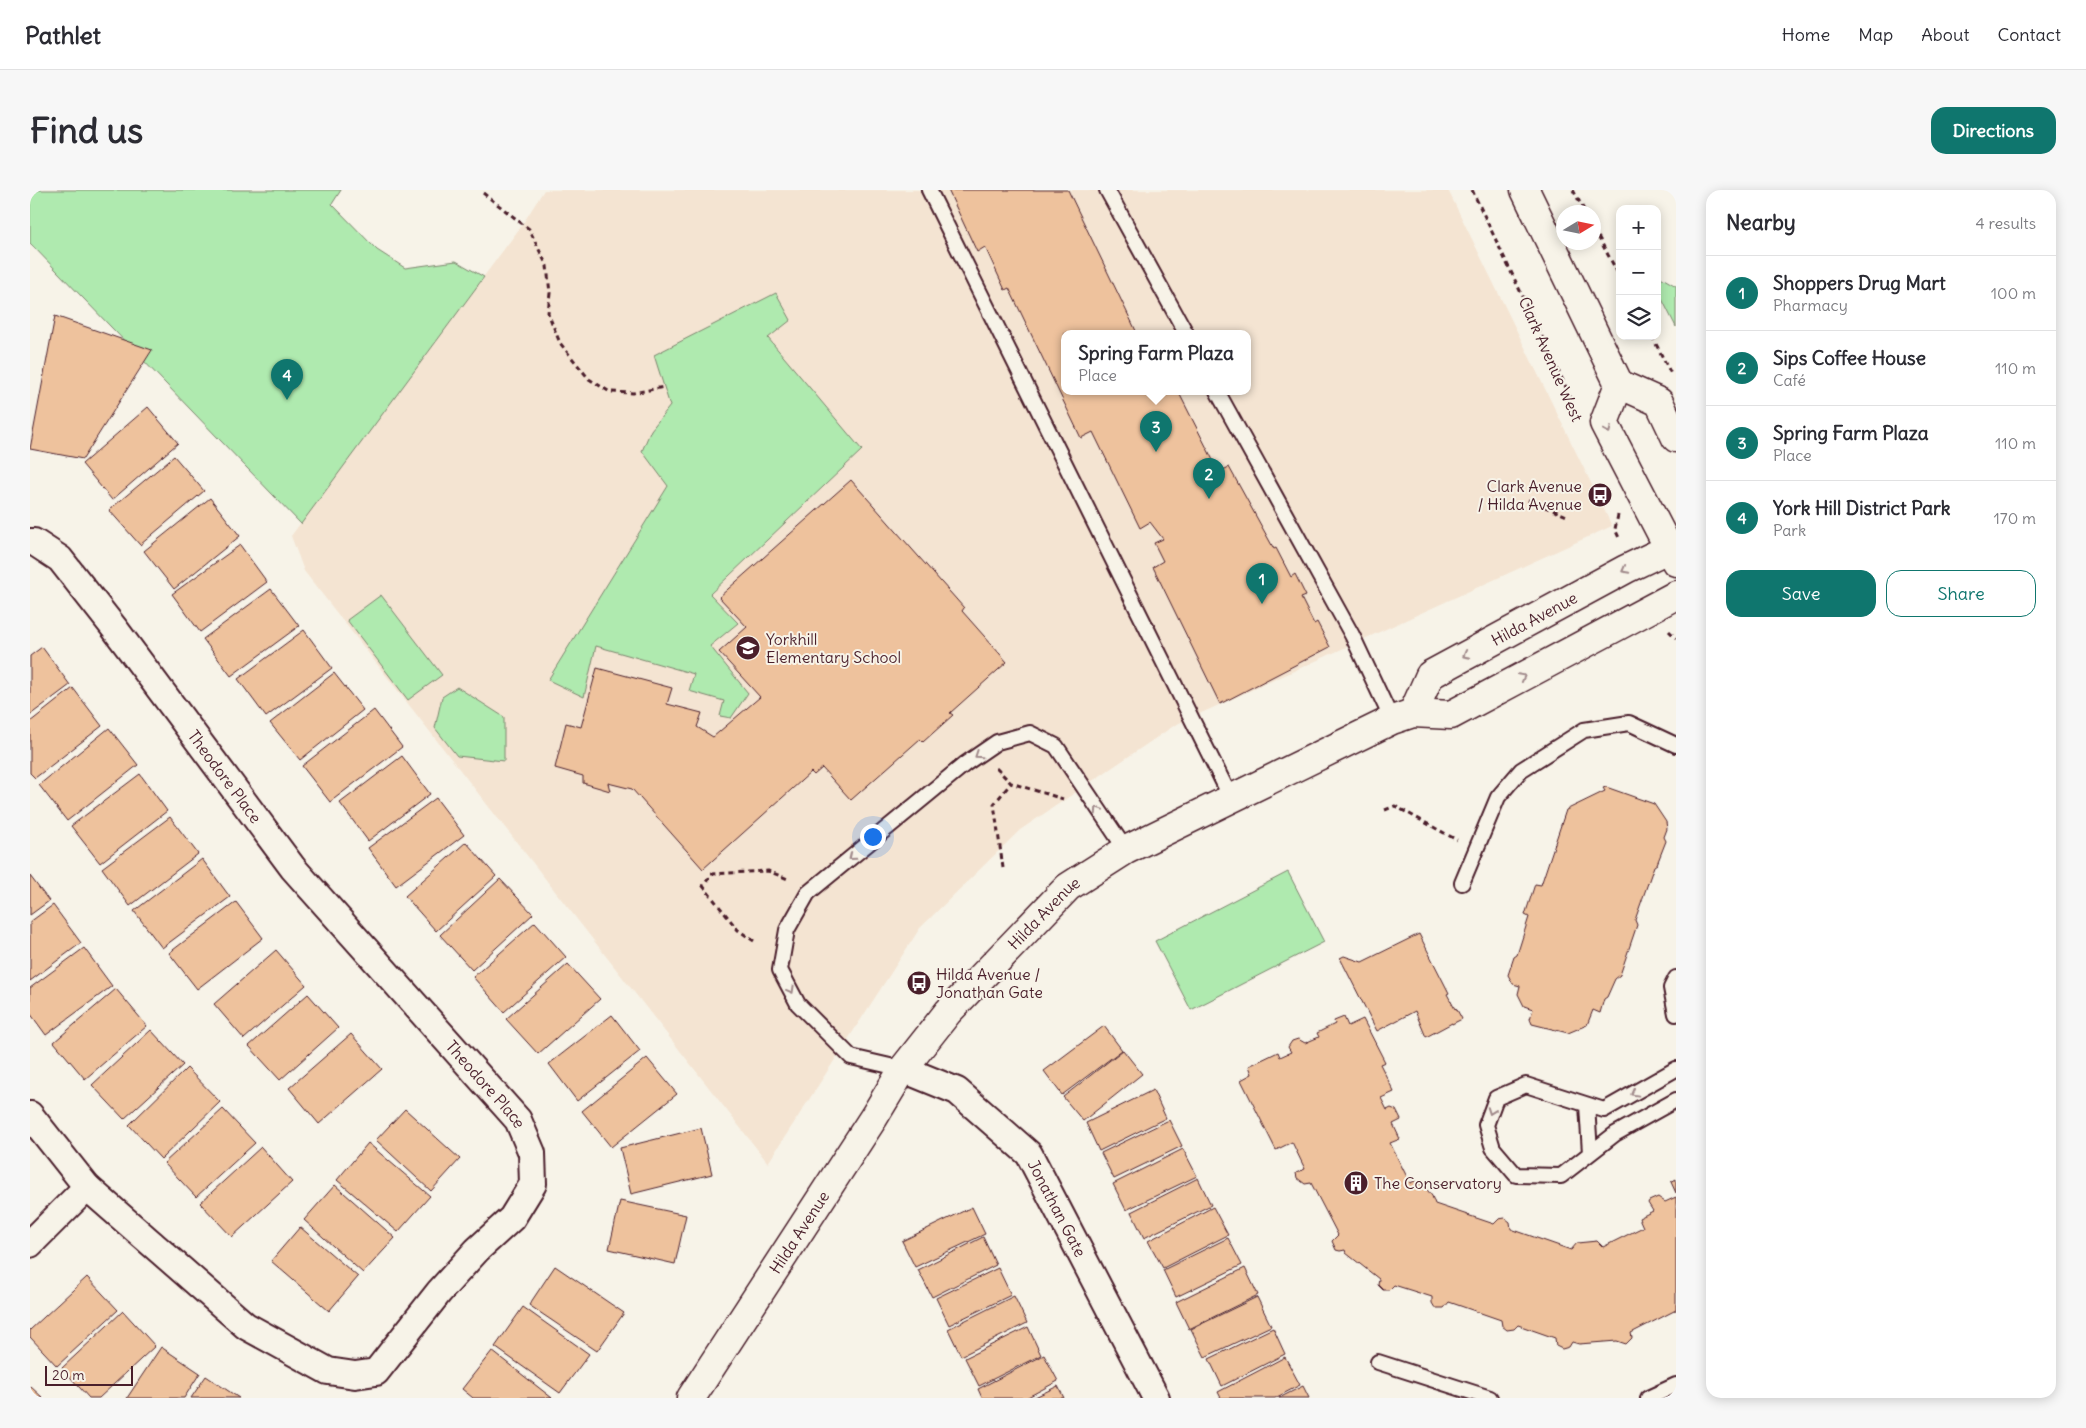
<!DOCTYPE html>
<meta charset="utf-8">
<style>
:root{--surface:#fff;--page:#f7f7f7;--text:#2b2b33;--muted:#7c7c81;--line:#e1e1e2;--accent:#0f766e}
body{margin:0;font-family:Delius,sans-serif;background:var(--page);color:var(--text)}
.controls{position:absolute;right:15px;top:15px;display:grid;overflow:hidden;border-radius:10px;box-shadow:0 2px 12px #0003}
.controls button{width:45px;height:45px;display:grid;place-items:center;padding:0;border:0;border-bottom:1px solid var(--line);background:var(--surface);color:var(--text);font:25px sans-serif}
.compass{position:absolute;left:1526px;top:15px;width:45px;height:45px;border-radius:50%;background:var(--surface);box-shadow:0 2px 12px #0003;rotate:80deg}
.scale{position:absolute;left:15px;bottom:12px;width:88px;box-sizing:border-box;padding-left:5px;border:2px solid #4a1f2b;border-top:0;font-size:14px;line-height:18px;white-space:nowrap;color:#4a1f2b;-webkit-text-stroke:4px #f7f3e8;paint-order:stroke}
.you{position:absolute;left:842px;top:646px;width:18px;height:18px;margin:-12px;border:4px solid #fff;border-radius:50%;background:#1a73e8;box-shadow:0 0 0 8px #1a73e833}
.badge{display:grid;place-items:center;width:32px;height:32px;border-radius:50%;background:var(--accent);color:#fff;font-size:16px;font-weight:700}
.pin{position:absolute;translate:-50% -41px;filter:drop-shadow(0 1px 2px #0008)}
.pin::after{content:'';position:absolute;top:26px;width:18px;height:15px;background:inherit;clip-path:polygon(0 0,100% 0,50% 100%)}
.popup{position:absolute;left:1031px;top:140px;width:190px;height:65px;box-sizing:border-box;display:grid;place-content:center;border-radius:10px;background:var(--surface);filter:drop-shadow(0 1px 4px #0005);font-size:16px;white-space:nowrap;color:var(--muted)}
.popup b{font-size:19px;color:var(--text)}
.popup::after{content:'';position:absolute;left:50%;top:100%;margin-left:-10px;border:10px solid transparent;border-top-color:var(--surface)}
.list{margin:0;padding:0;list-style:none}
h2{display:flex;justify-content:space-between;align-items:center;height:65px;margin:0;padding:0 20px;font-size:21px}
h2 small{font-size:16px;font-weight:400;color:var(--muted)}
.list li{display:grid;grid-template-columns:32px 1fr auto;gap:15px;align-items:center;box-sizing:border-box;height:75px;padding:0 20px;border-top:1px solid var(--line)}
.list b{display:block;font-size:19px;white-space:nowrap}
.list p{margin:0;font-size:16px;white-space:nowrap;color:var(--muted)}
.list em{font-size:16px;font-style:normal;color:var(--muted)}
.actions{display:flex;gap:10px;padding:15px 20px}
.actions a{flex:1;padding:11px 0;border:1px solid var(--accent);border-radius:15px;text-align:center;font-size:18px;color:var(--accent)}
.actions .main{background:var(--accent);color:#fff}
.icon{flex:none;width:28px;height:28px;fill:none;stroke:currentColor;stroke-width:2;stroke-linecap:round;stroke-linejoin:round}
.map{position:relative;flex:none;width:1646px;height:1208px;overflow:hidden;border-radius:15px}
header{display:flex;align-items:center;gap:30px;box-sizing:border-box;height:70px;padding:0 25px;background:var(--surface);border-bottom:1px solid var(--line)}
header strong{font-size:24px}
nav{display:flex;gap:28px;margin-inline-start:auto;font-size:18px}
.intro{display:flex;align-items:center;justify-content:space-between;box-sizing:border-box;height:120px;padding:0 30px}
h1{margin:0;font-size:35px}
.button{padding:12px 22px;border-radius:15px;background:var(--accent);color:#fff;font-size:18px;font-weight:700}
main{display:flex;gap:30px;padding:0 30px}
aside{flex:1;background:var(--surface);border-radius:15px;box-shadow:0 2px 12px #0003}
.map>svg:first-child{display:block}
.built{fill:#f4e4d2;fill-rule:evenodd}
.green{fill:#afeaaf;stroke:#7c846d}
.building{fill:#eec29d;stroke:#4a1f2b}
.lines{fill:none;stroke-linecap:round;stroke-linejoin:round}
.service-casing{stroke:#4a1f2b;stroke-width:18}
.minor-casing{stroke:#4a1f2b;stroke-width:30}
.tertiary-casing{stroke:#4a1f2b;stroke-width:31}
.path{stroke:#4a1f2b;stroke-width:3;stroke-dasharray:5 4;stroke-linecap:butt}
.service{stroke:#f7f3e8;stroke-width:14}
.minor{stroke:#f7f3e8;stroke-width:26}
.tertiary{stroke:#f7f3e8;stroke-width:28}
.oneway{stroke:#a0898a}
.labels{text-anchor:middle;stroke-width:4;stroke-linejoin:round;paint-order:stroke}
.street-label{font-size:16px;fill:#4a1f2b;stroke:#f7f3e8}
.poi-label{font-size:16px;fill:#4a1f2b;stroke:#f7f3e8;text-anchor:start}
</style>
<header>
<strong>Pathlet</strong>
<nav><a>Home</a><a>Map</a><a>About</a><a>Contact</a></nav>
</header>
<div class="intro"><h1>Find us</h1><a class="button">Directions</a></div>
<main>
<div class="map">
<svg width="1646" height="1208" viewBox="0 0 1646 1208">
<rect width="100%" height="100%" fill="#f7f3e8"/>
<filter id="ink" filterUnits="userSpaceOnUse"><feTurbulence type="fractalNoise" baseFrequency=".02" numOctaves="2"/><feDisplacementMap in="SourceGraphic" scale="10" xChannelSelector="R" yChannelSelector="G"/><feConvolveMatrix kernelMatrix="1 2 1 2 8 2 1 2 1" color-interpolation-filters="sRGB"/></filter>
<g filter="url(#ink)">
<path class="built" d="M514 0H1418L1582 336 1145 535 990 640 890 738 738 973 274 381 261 346 492 35ZM1035 143H1217V201H1035Z"/>
<path class="green" d="M0 0H311L302 14 347 60 375 78 426 71 454 87 271 334 0 53Z
M1627 85 1646 96V137L1627 99Z
M746 103 761 130 738 148 832 260 680 404 708 433 680 456 718 503 701 528 690 526 694 511 659 501 664 484 566 456 554 507 518 490 638 296 612 261 621 240 640 216 624 165Z
M351 405 412 485 378 510 317 430Z
M427 497 474 527V571L427 566 405 538 412 507Z
M1258 682 1294 752 1161 820 1125 751Z"/>
<path class="building" d="M918 0H1038L1107 143H1035V201H1148L1189 282 1199 277 1244 359 1246 358 1261 387 1265 384 1276 406 1271 408 1284 434 1287 432 1300 457 1190 514 1123 377 1133 371 1124 353 1133 349 1120 332 1110 338 1063 242 1051 248 979 98 975 100 955 57 947 62Z
M25 126 122 160 53 269 0 259Z
M118 217 148 253 82 310 52 274Z
M144 266 174 301 110 355 79 320Z
M821 290 934 418 932 421 977 472 920 523 923 525 893 552 890 549 821 610 792 578 784 585 781 582 673 679 602 599 578 593 580 601 553 593V586L525 578 536 533 551 537 567 478 642 498 637 514 672 523 667 537 683 547 730 507 689 462 717 437 689 407Z
M180 308 210 346 144 399 114 361Z
M210 355 237 392 170 442 142 404Z
M241 399 269 436 201 486 173 449Z
M274 440 302 478 236 527 208 489Z
M12 457 40 495 0 525V466Z
M304 483 333 520 270 570 240 533Z
M43 498 72 536 5 588 0 583V532Z
M344 520 372 557 300 612 272 576Z
M79 538 108 575 37 631 9 595Z
M372 566 400 604 338 651 310 613Z
M110 584 137 621 70 673 41 636Z
M1576 597 1624 614 1636 632 1637 639 1634 647 1636 651 1627 674 1624 676 1605 730 1607 735 1590 785 1585 789 1577 807 1574 809 1570 823 1563 820 1557 835 1538 843 1502 834 1500 829 1503 819 1494 816 1488 804 1490 796 1483 794 1478 785 1484 767 1487 765 1499 727 1495 725 1505 694 1511 695 1536 620 1575 601 1573 598Z
M406 608 434 645 366 696 338 658Z
M140 627 168 664 100 716 72 678Z
M436 652 466 686 406 741 375 706Z
M172 669 200 707 132 758 104 721Z
M0 686 19 711 0 725Z
M470 689 503 724 442 780 410 745Z
M206 712 233 748 167 799 139 763Z
M23 715 51 753 0 791V732Z
M505 732 536 767 474 822 443 787Z
M1389 744 1419 803 1417 804 1425 819 1426 818 1432 829 1422 834V833L1396 847 1385 821 1347 841 1310 768 1314 766 1332 772Z
M54 758 82 796 16 845 0 823V798Z
M246 760 276 795 214 849 184 814Z
M538 774 570 809 508 864 476 829Z
M86 799 117 836 55 889 24 852Z
M278 804 308 838 250 890 219 856Z
M582 825 610 861 547 911 519 874Z
M1314 827 1318 836 1333 829 1355 872 1350 874 1364 902 1351 908 1357 920 1361 918 1366 920 1371 930 1363 934 1370 949 1360 953 1380 993 1385 991 1394 996 1402 1006 1405 1014 1464 1034 1469 1029 1475 1028 1480 1032 1481 1039 1541 1060 1547 1053 1567 1051 1573 1057 1613 1037 1609 1028 1623 1021 1618 1013 1619 1011 1628 1007 1635 1012 1646 1007V1120L1601 1143 1602 1148 1596 1154 1587 1151 1549 1154 1542 1152 1539 1157 1532 1159 1526 1156 1525 1148 1488 1135 1484 1139 1477 1140 1472 1136 1471 1130 1419 1112 1414 1118H1405L1402 1113V1107L1364 1095 1359 1100H1353L1348 1095 1349 1089 1316 1063 1315 1060 1310 1061 1306 1060 1302 1051 1308 1045 1281 993 1275 994 1267 988 1266 983 1275 979 1262 952 1246 960 1211 890 1222 884 1219 876 1248 862 1250 867 1261 862 1258 857 1262 851 1268 849 1275 853 1289 847 1287 843 1305 834 1304 831Z
M1074 836 1092 860 1032 905 1014 881Z
M121 840 153 875 94 929 62 895Z
M321 844 352 879 289 934 259 898Z
M1093 860 1112 884 1053 931 1033 907Z
M617 868 647 904 581 957 552 921Z
M157 878 190 912 131 969 99 935Z
M1123 900 1136 928 1069 961 1056 933Z
M193 919 225 953 166 1007 134 973Z
M375 919 430 969 401 1001 346 950Z
M1139 930 1152 956 1084 989 1071 963Z
M671 938 682 984 601 1004 590 958Z
M338 953 400 1006 368 1042 307 990Z
M231 957 262 992 202 1047 170 1013Z
M1153 959 1167 986 1096 1020 1083 994Z
M1168 988 1181 1015 1114 1048 1101 1022Z
M1646 989V1003L1641 992Z
M305 995 365 1048 333 1083 274 1030Z
M590 1011 656 1025 645 1074 579 1059Z
M942 1017 955 1044 885 1077 872 1051Z
M1183 1017 1198 1045 1133 1078 1118 1051Z
M270 1037 328 1087 299 1121 241 1071Z
M953 1047 966 1075 902 1107 888 1080Z
M1198 1048 1212 1075 1146 1107 1133 1080Z
M525 1076 594 1123 567 1161 499 1115Z
M968 1078 981 1105 919 1135 906 1108Z
M1215 1078 1228 1105 1159 1139 1146 1112Z
M57 1087 88 1120 27 1176 0 1147V1140Z
M984 1106 997 1133 931 1166 918 1139Z
M1227 1107 1241 1136 1175 1167 1161 1139Z
M493 1117 559 1164 530 1203 465 1157Z
M93 1121 125 1156 69 1208H59L32 1178Z
M998 1137 1011 1165 949 1196 935 1168Z
M1243 1138 1255 1164 1192 1196 1179 1169Z
M131 1157 170 1183 154 1208H97Z
M462 1161 522 1208H443L432 1199Z
M1014 1165 1028 1191 996 1208H952L948 1199Z
M1255 1167 1270 1195 1245 1208H1191L1188 1202Z
M176 1186 209 1208H161Z
M0 1196 13 1208H0Z
M1028 1196 1034 1208H1003Z
M1273 1196 1279 1208H1249Z"/>
<g class="lines">
<defs>
<path id="service" d="M899 0 1201 608
M1077 0 1156 143
M1187 201 1322 445 1362 530
M1432 693 1468 607 1491 580 1554 540 1599 533 1646 555
M1646 788 1641 798 1646 824
M873 879 821 867 768 814 750 780 757 740 778 703 935 574 967 552 1000 543 1026 556 1096 660
M1646 879 1574 920 1496 895 1466 908 1456 935 1463 958 1486 985 1531 986 1585 944 1646 910
M1557 915 1560 963
M1348 1172 1460 1208
M1618 1208 1646 1195"/>
<g id="minor">
<path id="s1" d="M0 352H4L30 369 85 439 263 678 488 930 502 963 503 994 482 1028 447 1060 409 1102 346 1182 325 1185 298 1181 216 1136 57 997 0 925"/>
<path id="s2" d="M873 879 927 901 999 964 1126 1208"/>
<path d="M0 1054 57 997"/>
</g>
<g id="tertiary">
<path d="M1495 0 1589 194 1629 212 1646 248"/>
<path d="M1589 194 1574 233 1646 372"/>
<path id="s3" d="M1383 523 1400 485 1596 379 1646 355"/>
<path id="s4" d="M661 1208 844 927 873 879 918 822 1038 697 1096 660 1362 530 1383 523 1421 525 1646 405"/>
</g>
</defs>
<use href="#service" class="service-casing"/>
<use href="#minor" class="minor-casing"/>
<use href="#tertiary" class="tertiary-casing"/>
<path class="path" d="M1442 0 1535 195 1546 224
M1543 0 1555 22
M453 3 499 39 517 76 520 103 518 123 530 153 559 189 580 202 603 203 634 197
M1564 39 1590 87
M1622 146 1642 186
M1498 310 1537 326
M1588 325 1585 339 1590 350
M1639 441 1646 448
M966 578 981 593 1033 609
M1355 620 1365 616 1427 650
M973 678 964 614 981 593
M724 751 708 740 673 696 682 684 738 681 758 689"/>
<use href="#service" class="service"/>
<use href="#minor" class="minor"/>
<use href="#tertiary" class="tertiary"/>
</g>
<defs><path id="oneway-chevron" d="M-2-3.5L2.5 0L-2 3.5" fill="none" stroke-width="1.6" stroke-linecap="round" stroke-linejoin="round" transform="scale(1.25)"/></defs>
<g class="oneway">
<use href="#oneway-chevron" transform="translate(1578 240) rotate(66)"/>
<use href="#oneway-chevron" transform="translate(1595 380) rotate(152)"/>
<use href="#oneway-chevron" transform="translate(1436 465) rotate(152)"/>
<use href="#oneway-chevron" transform="translate(1492 487) rotate(-28)"/>
<use href="#oneway-chevron" transform="translate(948 565) rotate(146)"/>
<use href="#oneway-chevron" transform="translate(1068 620) rotate(-124)"/>
<use href="#oneway-chevron" transform="translate(822 667) rotate(141)"/>
<use href="#oneway-chevron" transform="translate(761 800) rotate(61)"/>
<use href="#oneway-chevron" transform="translate(1604 903) rotate(151)"/>
<use href="#oneway-chevron" transform="translate(1461 921) rotate(110)"/>
</g>
</g>
<defs>
<symbol id="bus-disc" viewBox="-11 -11 22 22"><circle r="9.5" fill="#4a1f2b" stroke="#f7f3e8"/><path d="M-5-6H5V4H4V6H2V4H-2V6H-4V4H-5ZM-3.5-4V0h7V-4ZM-3.5 1.2v1.5H-2V1.2ZM2 1.2v1.5H3.5V1.2Z" fill="#fff"/></symbol>
<symbol id="school-disc" viewBox="-11 -11 22 22"><circle r="9.5" fill="#4a1f2b" stroke="#f7f3e8"/><path d="M0-5L7-2L0 1L-7-2ZM-4 1L0 2.5L4 1V4Q0 6-4 4Z" fill="#fff"/></symbol>
<symbol id="building-disc" viewBox="-11 -11 22 22"><circle r="9.5" fill="#4a1f2b" stroke="#f7f3e8"/><path d="M-4-6H4V6H1V3H-1V6H-4ZM-2.5-4.3h1.7v1.8h-1.7ZM.8-4.3h1.7v1.8H.8ZM-2.5-1h1.7V.8h-1.7ZM.8-1h1.7V.8H.8Z" fill="#fff"/></symbol>
</defs>
<g fill-rule="evenodd">
<use href="#bus-disc" x="1556" y="291" width="28" height="28"/>
<use href="#school-disc" x="704" y="444" width="28" height="28"/>
<use href="#bus-disc" x="875" y="779" width="28" height="28"/>
<use href="#building-disc" x="1312" y="979" width="28" height="28"/>
</g>
<g class="labels">
<g class="street-label">
<text transform="translate(1521 169) rotate(66)" y="6">Clark Avenue West</text>
<text dy="6" stroke="none"><textPath href="#s3" startOffset="160">Hilda Avenue</textPath></text>
<text dy="6" stroke="none"><textPath href="#s1" startOffset="308">Theodore Place</textPath></text>
<text dy="6" stroke="none"><textPath href="#s4" startOffset="602">Hilda Avenue</textPath></text>
<text dy="6" stroke="none"><textPath href="#s1" startOffset="712">Theodore Place</textPath></text>
<text dy="6" stroke="none"><textPath href="#s2" startOffset="215">Jonathan Gate</textPath></text>
<text dy="6" stroke="none"><textPath href="#s4" startOffset="198">Hilda Avenue</textPath></text>
</g>
<g class="poi-label">
<text x="1552" y="302" text-anchor="end">Clark Avenue<tspan x="1552" dy="18">/ Hilda Avenue</tspan></text>
<text x="736" y="455">Yorkhill<tspan x="736" dy="18">Elementary School</tspan></text>
<text x="906" y="790">Hilda Avenue /<tspan x="906" dy="18">Jonathan Gate</tspan></text>
<text x="1344" y="999">The Conservatory</text>
</g>
</g>
</svg>
<div class="controls">
<button>+</button>
<button>−</button>
<button><svg class="icon" aria-label="layers" viewBox="0 0 24 24"><path d="M12 4l9 5-9 5-9-5zM3 14l9 5 9-5"/></svg></button>
</div>
<svg class="compass" viewBox="-18 -18 36 36"><path d="M0-13l5 13h-10z" fill="#e53935"/><path d="M0 13l5-13h-10z" fill="#7c7c81"/></svg>
<div class="scale">20 m</div>
<div class="you"></div>
<div class="pin badge" style="left:1232px;top:414px">1</div>
<div class="pin badge" style="left:1179px;top:309px">2</div>
<div class="pin badge" style="left:1126px;top:262px">3</div>
<div class="popup"><b>Spring Farm Plaza</b>Place</div>
<div class="pin badge" style="left:257px;top:210px">4</div>
</div>
<aside>
<h2>Nearby<small>4 results</small></h2>
<ul class="list">
<li><span class="badge">1</span><div><b>Shoppers Drug Mart</b><p>Pharmacy</p></div><em>100 m</em></li>
<li><span class="badge">2</span><div><b>Sips Coffee House</b><p>Café</p></div><em>110 m</em></li>
<li><span class="badge">3</span><div><b>Spring Farm Plaza</b><p>Place</p></div><em>110 m</em></li>
<li><span class="badge">4</span><div><b>York Hill District Park</b><p>Park</p></div><em>170 m</em></li>
</ul>
<div class="actions"><a class="main">Save</a><a>Share</a></div>
</aside>
</main>
